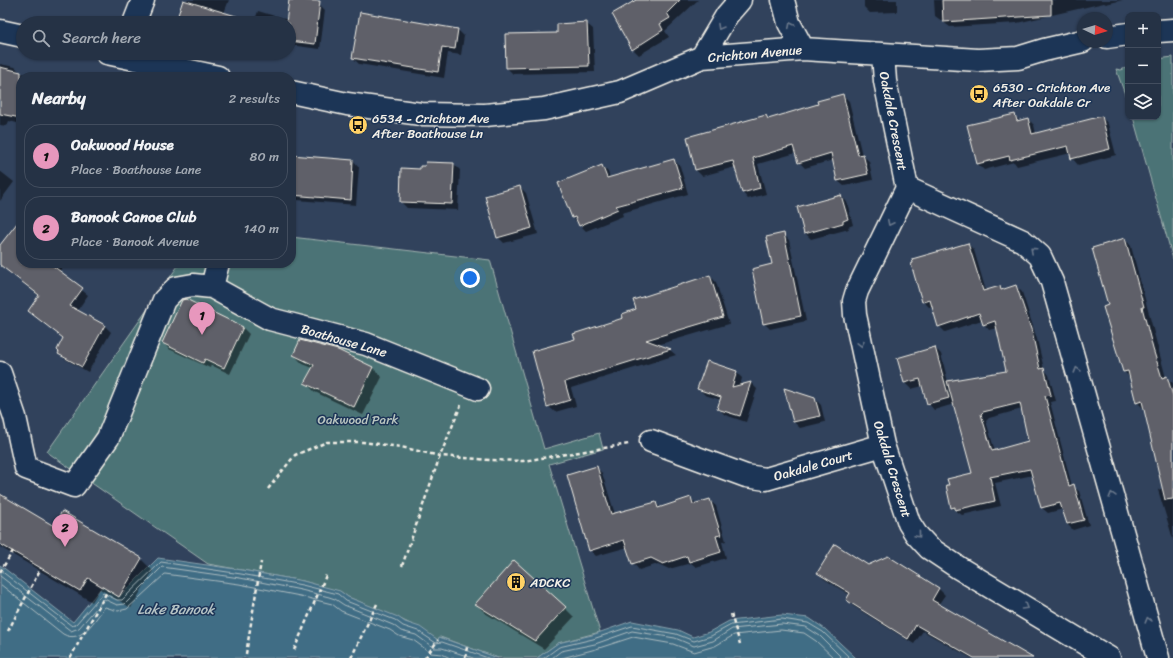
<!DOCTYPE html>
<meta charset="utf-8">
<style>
:root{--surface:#253245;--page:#313e50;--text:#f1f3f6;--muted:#a3aab3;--line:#424d5e;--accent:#e797bd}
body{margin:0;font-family:Sriracha,sans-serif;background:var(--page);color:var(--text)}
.controls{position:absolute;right:12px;top:12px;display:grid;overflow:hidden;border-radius:8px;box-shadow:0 1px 3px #0004}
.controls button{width:36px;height:36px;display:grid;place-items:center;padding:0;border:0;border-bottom:1px solid var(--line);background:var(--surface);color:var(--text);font:20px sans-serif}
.compass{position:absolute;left:1077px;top:12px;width:36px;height:36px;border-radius:50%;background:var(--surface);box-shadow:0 1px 3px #0004;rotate:94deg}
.you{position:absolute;left:470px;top:278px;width:14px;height:14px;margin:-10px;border:3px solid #fff;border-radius:50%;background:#1a73e8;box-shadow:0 0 0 6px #1a73e833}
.badge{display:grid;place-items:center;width:26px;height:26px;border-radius:50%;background:var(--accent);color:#111;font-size:13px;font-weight:700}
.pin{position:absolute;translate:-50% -33px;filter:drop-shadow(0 1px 2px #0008)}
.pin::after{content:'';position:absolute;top:21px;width:14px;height:12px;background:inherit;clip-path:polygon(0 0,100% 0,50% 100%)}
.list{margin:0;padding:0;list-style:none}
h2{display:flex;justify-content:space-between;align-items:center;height:52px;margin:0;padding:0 16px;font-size:17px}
h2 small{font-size:13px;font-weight:400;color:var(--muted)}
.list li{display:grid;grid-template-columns:26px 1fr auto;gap:12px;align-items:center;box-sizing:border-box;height:64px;margin:0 8px 8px;padding:0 8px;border:1px solid var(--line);border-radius:16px}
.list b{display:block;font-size:15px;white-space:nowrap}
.list p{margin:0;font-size:13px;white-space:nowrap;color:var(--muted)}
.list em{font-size:13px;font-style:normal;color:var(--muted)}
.icon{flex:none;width:22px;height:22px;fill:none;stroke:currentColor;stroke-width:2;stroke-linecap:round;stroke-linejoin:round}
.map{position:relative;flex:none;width:1173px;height:658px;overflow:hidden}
.search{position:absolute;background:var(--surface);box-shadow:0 1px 3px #0004;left:16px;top:16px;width:280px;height:44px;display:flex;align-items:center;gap:10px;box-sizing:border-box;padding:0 14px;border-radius:22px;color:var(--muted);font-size:15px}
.panel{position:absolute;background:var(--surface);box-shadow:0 1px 3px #0004;left:16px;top:72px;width:280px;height:196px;border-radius:16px}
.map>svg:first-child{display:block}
.green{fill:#4c7376;stroke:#a0b2af}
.water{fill:#416d85;stroke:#89a2ad}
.shadow{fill:#0007;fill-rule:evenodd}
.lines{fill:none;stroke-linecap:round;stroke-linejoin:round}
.shore{stroke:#acbcc0;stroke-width:1}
.building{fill:#5f6069;stroke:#f4f1e8;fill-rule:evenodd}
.minor-casing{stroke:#f4f1e8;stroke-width:25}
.path{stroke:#f4f1e8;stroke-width:2.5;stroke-dasharray:4 3;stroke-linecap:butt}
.minor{stroke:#1d3557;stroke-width:22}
.oneway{stroke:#68778a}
.labels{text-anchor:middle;stroke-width:3;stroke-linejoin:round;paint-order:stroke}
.street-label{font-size:13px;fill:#f4f1e8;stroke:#1d3557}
.poi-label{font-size:13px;fill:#f4f1e8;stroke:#1d3557;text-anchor:start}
.park-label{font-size:13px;fill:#b9c5c0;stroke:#1d3557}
.water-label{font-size:14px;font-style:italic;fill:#b5c3c5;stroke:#1d3557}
</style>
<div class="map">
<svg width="1173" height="658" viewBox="0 0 1173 658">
<rect width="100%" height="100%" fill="#31425c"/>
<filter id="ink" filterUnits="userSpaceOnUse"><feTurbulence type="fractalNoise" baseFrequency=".025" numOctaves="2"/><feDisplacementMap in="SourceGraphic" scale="8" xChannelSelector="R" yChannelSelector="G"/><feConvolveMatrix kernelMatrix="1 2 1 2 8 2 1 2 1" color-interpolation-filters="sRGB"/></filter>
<g filter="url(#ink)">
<path class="green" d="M1173 57V259L1133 117H1158V59Z
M1128 67V103L1116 69 1121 70Z
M291 237 490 260 544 449 599 433 603 449 549 464 600 632 558 643 537 658H498L440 637 438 640C410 621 379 610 348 597L341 592 303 581 208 564 47 452 180 263H291Z"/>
<path class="water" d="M158 558 242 570 303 581 340 591 348 597 398 617 405 622 420 627 438 640 439 637 498 658H0V565L73 622 106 582 108 590 119 597Z
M782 615 809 618 825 629 856 658H537L558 643 592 635 632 621 678 630 693 637 709 632 729 621Z"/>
<path class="shadow" d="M184 0H229L224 13 234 23H183L178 18Z
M638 0H698L665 31 669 37 639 55 633 49 613 15Z
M864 0H897V12L870 13 864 7Z
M934 0H1123L1106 4 1104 3 1017 23 950 27 935 16Z
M319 4 325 10 320 49 289 45V23H254L258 11 288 20Z
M361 13 458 30 464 36 461 55 448 53 444 78 359 64 353 58Z
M586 23 593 29 595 72 513 74 507 68 506 35 558 34Z
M0 64 15 67 21 73 38 77H21V124L9 121 7 126 0 125Z
M843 95 849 101 862 155 869 161 873 180 844 186 838 181 833 160 805 168 799 162 796 153 758 164 766 194 748 199 743 193 735 167 702 176 696 170 688 137 766 116 769 119 819 105Z
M1015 116 1020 121 1028 119 1034 125 1036 134 1102 117 1108 124 1116 155 1078 165 1072 158 1071 153 1017 166 1014 162 984 170 978 164 968 126Z
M353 160 359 167 356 205 297 200 291 195V188Z
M674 160 680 166 688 194 622 213 623 216 586 231 573 218 559 184 602 166 608 172 610 178Z
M454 164 460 170 458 210 407 208 401 202 421 170Z
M0 171 14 182 0 201Z
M520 187 526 193 538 234 504 243 498 237Z
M841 196 847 202 853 225 848 227 849 229 811 239 805 233Z
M21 224V263H60L63 266 59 272 88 295 77 311 105 326 111 332 88 372 65 359 59 353 64 338 29 311 40 296 0 265V247Z
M783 234 789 240 806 321 770 329 764 323 774 265Z
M1125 239 1131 246 1166 378 1173 383V539L1158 490 1164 488 1145 408H1143L1137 402 1130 378 1124 371 1109 306Z
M968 244 974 250 986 291 1000 287 1003 290 1016 286 1022 292 1037 339 1044 369 1049 375 1056 401 1050 402 1072 486 1079 491 1089 525 1073 530 1067 524 1063 509 1048 513 1042 508 1033 475 995 483 1001 506 962 515 952 508 947 486 974 474 954 404 934 410 928 403 923 386 911 389 905 383 935 348 941 354 948 382 1007 372 997 328 989 330 984 324 982 320 945 332 939 326 933 306 929 307 923 301ZM1022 409 1029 442 995 451 986 421 989 418Z
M710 276 716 282 729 324 657 345 670 350 676 355 571 388 576 406 555 412 548 406 576 340 625 319 637 310Z
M186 300 243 328 249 334 230 374 211 365 210 368 169 349 163 343Z
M294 355 373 368 382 377 363 415 315 392 306 383 313 368 303 364Z
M736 372 742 378 740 386 751 383 757 389 746 422 725 415 718 408 721 400 705 395 699 389Z
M786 389 815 399 821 405 825 422 800 428 794 422Z
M596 467 602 473 615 514 656 503 661 508 691 499 697 504 709 500 716 506 726 541 722 542 726 558 696 567 691 563 669 569 658 564 639 570 633 563 628 547 596 556 590 550Z
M0 495 54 527 141 559 153 571 131 608 100 589 92 602 0 547Z
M888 557 939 589 945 595 938 605 1017 658H971L923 631 914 644 853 606 847 599 850 595 824 579 818 573 868 566Z
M476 604 565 608 574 617 544 649 485 613Z"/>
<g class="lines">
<path class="shore" d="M0 570 72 626 76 624 103 593 117 600H122L161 562 241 574 302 585 338 594 346 601 395 620 403 626 418 631 436 643 442 642 488 658
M0 576 71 631 79 628 104 599 117 605 125 604 162 567 240 578 301 590 329 597 335 599 344 605 393 625 401 631 416 635 434 648H442L473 658
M0 584 63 634C82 645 95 619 105 607L118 611 127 609 165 574 239 584 300 596 332 604 341 611 390 630 399 636 413 640 431 653 442 654 450 658
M544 658 559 647 593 639 632 626 676 634 694 641 711 636 731 625 782 619 808 623 823 632 850 658
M552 658 561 651 595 644 632 631 675 638 694 646 713 641 732 629 782 624 806 627 820 636 842 658
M562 658 596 649 633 637 673 644 694 652 715 646 734 635 781 630 804 633 816 641 834 658"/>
</g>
<path class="building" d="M183 0 246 19 245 23H182L183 20 177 18Z
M289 0 320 1 315 44 289 41V23H286Z
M636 0H680L667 13 670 18 660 24 663 30 632 50 612 14Z
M942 0H1051V15L943 22Z
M360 12 458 29 455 49 442 47 438 72 352 58Z
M587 22 589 66 506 68 505 34 557 33V24Z
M0 67 21 72V118L0 114Z
M843 94 858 155 863 154 868 174 837 181 831 153 798 163 793 146 753 158 760 188 742 193 733 161 695 170 687 137 766 115 768 119 818 104 817 101Z
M1015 114 1017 121 1028 118 1032 134 1102 116 1110 149 1071 159 1068 146 1010 160 1009 156 977 164 967 125Z
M291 155 353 160 351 200 291 195Z
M674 159 683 188 616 206 618 209 579 226 575 217 572 218 558 183 602 165 607 178Z
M426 162 454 163 452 204 400 202 401 168 420 169V166H425Z
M520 186 532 228 497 238 485 196Z
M841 195 848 219 843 221V223L804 234 797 207Z
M21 218V263H49L83 288 70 306 105 325 82 367 58 354 59 352 57 350 63 338 28 311 39 295 0 265V245Z
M784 233 801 316 763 324 752 269 772 264 766 237Z
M1125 238 1144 307H1142L1153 349 1162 378 1167 376 1173 396V499L1165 500 1142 401 1136 403 1128 371 1123 372 1103 307 1108 305 1092 248Z
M968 243 983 291 1000 286 1001 290 1016 285 1032 332 1040 369 1044 368 1051 395 1045 396 1069 486 1074 484 1084 520 1067 524 1060 503 1041 508 1030 469 990 477 995 501 955 510V507L951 508 946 485H949L947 479 972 473 947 381 1006 371 995 321 983 325 979 313 938 327 930 300 922 302 911 264 913 263 912 259ZM1020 403 1028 441 992 451 981 414 983 412Z
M710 275 723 317 646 340 671 349 565 382 570 400 547 407 532 351 575 339 573 334 623 318 622 314 636 309 633 300Z
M186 299 243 327 224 368 205 359 203 363 162 343 182 300Z
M300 340 338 350 373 367 354 407 304 383 314 365 293 355Z
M935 347 949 398 927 404 920 379 904 383 897 358Z
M707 361 737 371 732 387 751 382 740 416 717 409 721 397 697 389Z
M784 388 815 398 820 416 793 422Z
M597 466 611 514 656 502 658 508 691 497 693 504 710 499 721 535 716 536 721 552 689 562 687 556 663 564 651 558 632 564 624 540 589 551 567 475Z
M0 494 54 526 62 511 142 558 119 597 88 578 80 591 0 544Z
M835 544 868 565 888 556 939 588 932 600 1033 658H974L916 625 908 639 846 600 850 593 817 573Z
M514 560 566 607 535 641 475 604Z"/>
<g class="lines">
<defs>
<path id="minor" d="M783 0 789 23 803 49
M134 23 143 0
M0 31 23 36
M1158 31 1173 30
M1107 37 1128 34
M107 53 218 77
M883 54 885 81 907 188 857 291 854 301 855 315 883 445 909 523 916 534 929 548 959 568 1109 658
M702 57 727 15 740 0
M291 92 347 104 421 114 485 115 544 109 620 92 702 57 803 49 978 60 1018 58 1044 50 1083 41
M907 188 1023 241 1040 256 1052 282 1158 658
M212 287 218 263
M0 373 15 417 26 468 74 486 108 438 164 300 176 288 193 285 212 287 270 319 366 344 478 389
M651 441 746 476 766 479 883 445"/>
</defs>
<use href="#minor" class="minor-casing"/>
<path class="path" d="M268 489 295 455 327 442H363L401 447 440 456 490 460 523 461 629 444
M402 566 440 456 461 405
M0 572 13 551
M731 614 740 644
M8 631 41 568
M294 650 327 573
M246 654 261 562
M70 658 108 590
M351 658 377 604
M425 658 438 640
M465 658 467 647"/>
<use href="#minor" class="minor"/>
</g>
<defs><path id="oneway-chevron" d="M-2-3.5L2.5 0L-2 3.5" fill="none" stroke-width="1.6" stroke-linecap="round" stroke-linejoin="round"/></defs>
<g class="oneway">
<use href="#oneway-chevron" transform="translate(791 25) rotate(-116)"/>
<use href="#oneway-chevron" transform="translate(720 27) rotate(120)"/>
<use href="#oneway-chevron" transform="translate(890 223) rotate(116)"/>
<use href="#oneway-chevron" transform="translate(1033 250) rotate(-138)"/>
<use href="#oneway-chevron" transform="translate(861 344) rotate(78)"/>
<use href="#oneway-chevron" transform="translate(1077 370) rotate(-106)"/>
<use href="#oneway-chevron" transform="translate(1112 495) rotate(-106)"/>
<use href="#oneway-chevron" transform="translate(918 535) rotate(50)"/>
<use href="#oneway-chevron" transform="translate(1025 607) rotate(31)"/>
<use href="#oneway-chevron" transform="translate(1148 620) rotate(-106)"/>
</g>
</g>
<defs>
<symbol id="bus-disc" viewBox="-11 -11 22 22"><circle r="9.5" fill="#ffd166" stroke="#1d3557"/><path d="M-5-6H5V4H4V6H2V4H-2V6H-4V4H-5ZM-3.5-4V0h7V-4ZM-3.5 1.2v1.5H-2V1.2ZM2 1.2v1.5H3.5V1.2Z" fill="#111"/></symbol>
<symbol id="building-disc" viewBox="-11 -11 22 22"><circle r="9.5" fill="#ffd166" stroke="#1d3557"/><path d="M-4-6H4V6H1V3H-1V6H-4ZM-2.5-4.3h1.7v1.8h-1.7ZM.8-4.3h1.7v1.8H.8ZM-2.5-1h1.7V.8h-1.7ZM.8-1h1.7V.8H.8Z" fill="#111"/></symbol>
</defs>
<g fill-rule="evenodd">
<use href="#bus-disc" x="968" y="83" width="22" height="22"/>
<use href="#bus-disc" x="347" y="114" width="22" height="22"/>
<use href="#building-disc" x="505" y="571" width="22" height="22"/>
</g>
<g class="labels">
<g class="street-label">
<text transform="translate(755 53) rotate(-5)" y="5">Crichton Avenue</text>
<text transform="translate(894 121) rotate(79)" y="5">Oakdale Crescent</text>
<text transform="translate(344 340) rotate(16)" y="5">Boathouse Lane</text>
<text transform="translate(813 465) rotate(-16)" y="5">Oakdale Court</text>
<text transform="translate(893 469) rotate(73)" y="5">Oakdale Crescent</text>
</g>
<g class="poi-label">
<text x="993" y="92">6530 - Crichton Ave<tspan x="993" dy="15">After Oakdale Cr</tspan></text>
<text x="372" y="123">6534 - Crichton Ave<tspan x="372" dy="15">After Boathouse Ln</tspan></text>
<text x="530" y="587">ADCKC</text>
</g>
<g class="park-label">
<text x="358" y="424">Oakwood Park</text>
</g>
<g class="water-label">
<text x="176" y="614">Lake Banook</text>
</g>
</g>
</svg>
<div class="controls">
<button>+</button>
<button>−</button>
<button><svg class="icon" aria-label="layers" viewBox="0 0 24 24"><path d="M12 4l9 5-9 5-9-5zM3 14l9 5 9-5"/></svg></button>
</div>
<svg class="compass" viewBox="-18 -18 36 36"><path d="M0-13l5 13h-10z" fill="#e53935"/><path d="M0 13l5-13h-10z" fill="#a3aab3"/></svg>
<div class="you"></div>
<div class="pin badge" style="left:202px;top:335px">1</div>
<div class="pin badge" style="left:65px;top:547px">2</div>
<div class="search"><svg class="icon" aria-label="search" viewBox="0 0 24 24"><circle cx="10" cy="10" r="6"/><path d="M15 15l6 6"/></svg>Search here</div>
<section class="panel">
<h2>Nearby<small>2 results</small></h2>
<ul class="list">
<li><span class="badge">1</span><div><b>Oakwood House</b><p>Place · Boathouse Lane</p></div><em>80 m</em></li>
<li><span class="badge">2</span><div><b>Banook Canoe Club</b><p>Place · Banook Avenue</p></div><em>140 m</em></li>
</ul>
</section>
</div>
